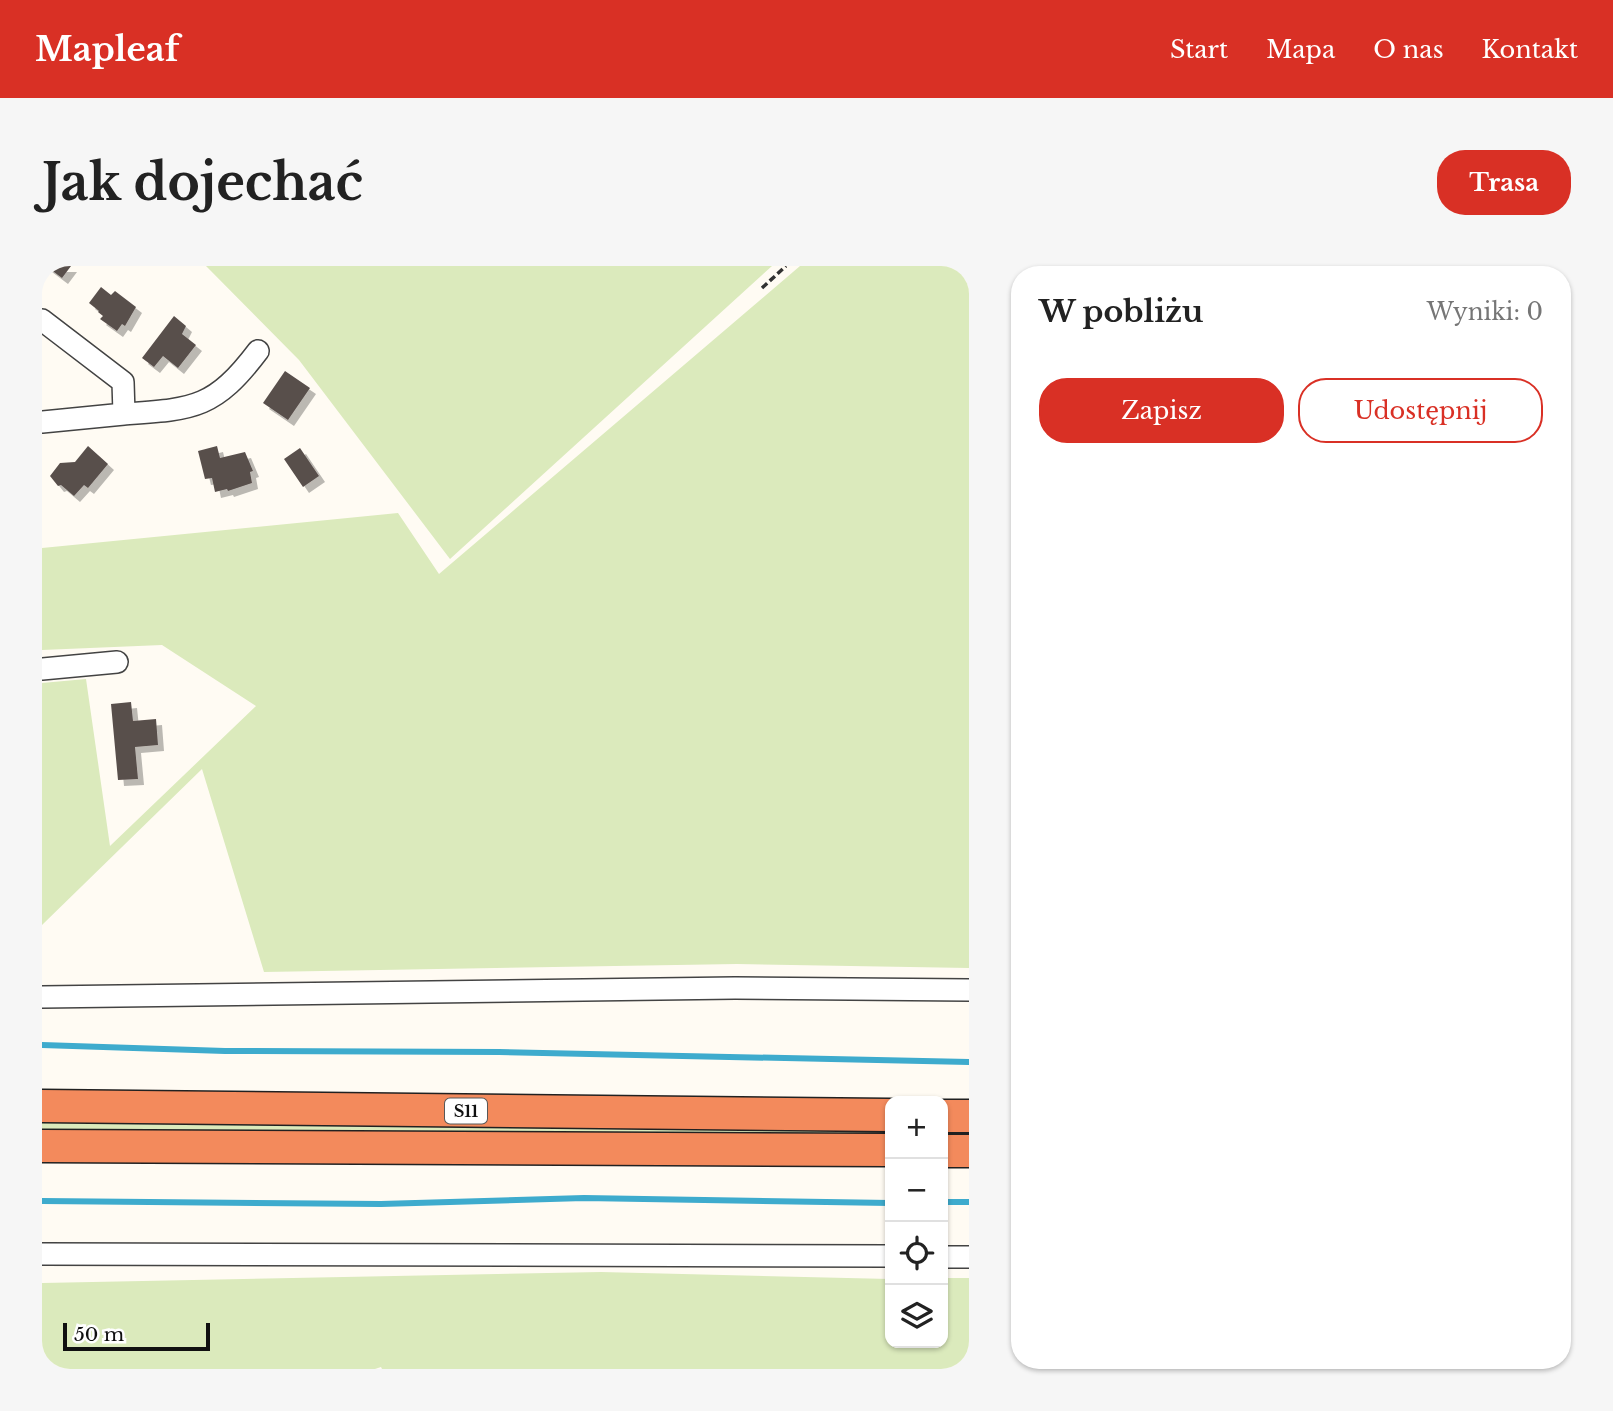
<!DOCTYPE html>
<html lang="pl">
<meta charset="utf-8">
<style>
:root{--surface:#fff;--page:#f6f6f6;--text:#222;--muted:#767676;--line:#e0e0e0;--accent:#d93025}
body{margin:0;font-family:"Libre Baskerville",serif;background:var(--page);color:var(--text)}
.controls{position:absolute;right:21px;bottom:21px;display:grid;overflow:hidden;border-radius:14px;box-shadow:0 2px 5px #0004}
.controls button{width:63px;height:63px;display:grid;place-items:center;padding:0;border:0;border-bottom:2px solid var(--line);background:var(--surface);color:var(--text);font:35px sans-serif}
.scale{position:absolute;left:21px;bottom:18px;width:147px;box-sizing:border-box;padding-left:7px;border:4px solid #101010;border-top:0;font-size:19px;line-height:24px;white-space:nowrap;color:#101010;-webkit-text-stroke:5px #fff;paint-order:stroke}
.list{margin:0;padding:0;list-style:none}
h2{display:flex;justify-content:space-between;align-items:center;height:91px;margin:0;padding:0 28px;font-size:30px}
h2 small{font-size:23px;font-weight:400;color:var(--muted)}
.actions{display:flex;gap:14px;padding:21px 28px}
.actions a{flex:1;padding:16px 0;border:2px solid var(--accent);border-radius:28px;text-align:center;font-size:24px;color:var(--accent)}
.actions .main{background:var(--accent);color:#fff}
.icon{flex:none;width:38px;height:38px;fill:none;stroke:currentColor;stroke-width:2;stroke-linecap:round;stroke-linejoin:round}
.map{position:relative;flex:none;width:927px;height:1103px;overflow:hidden;border-radius:28px}
header{display:flex;align-items:center;gap:42px;box-sizing:border-box;height:98px;padding:0 35px;background:var(--accent);color:#fff}
header strong{font-size:33px}
nav{display:flex;gap:38px;margin-inline-start:auto;font-size:24px}
.intro{display:flex;align-items:center;justify-content:space-between;box-sizing:border-box;height:168px;padding:0 42px}
h1{margin:0;font-size:49px}
.button{padding:18px 32px;border-radius:28px;background:var(--accent);color:#fff;font-size:24px;font-weight:700}
main{display:flex;gap:42px;padding:0 42px}
aside{flex:1;background:var(--surface);border-radius:28px;box-shadow:0 2px 5px #0004}
.map>svg:first-child{display:block}
.green{fill:#dbeabc}
.lines{fill:none;stroke-linecap:round;stroke-linejoin:round}
.stream{stroke:#3eabcd;stroke-width:6}
.building{fill:#594f4c;filter:url(#shadow)}
.minor-casing{stroke:#434343;stroke-width:24}
.highway-casing{stroke:#212121;stroke-width:35}
.path{stroke:#323232;stroke-width:3.5;stroke-dasharray:7 3.5;stroke-linecap:butt}
.minor{stroke:#fff;stroke-width:21}
.highway{stroke:#f38a5c;stroke-width:32}
.labels{text-anchor:middle;stroke-width:7;stroke-linejoin:round;paint-order:stroke}
.shield{fill:#fff;stroke:#585858;stroke-width:2}
.shield-label{font-size:16px;font-weight:bold;fill:#101010}
</style>
<header>
<strong>Mapleaf</strong>
<nav><a>Start</a><a>Mapa</a><a>O nas</a><a>Kontakt</a></nav>
</header>
<div class="intro"><h1>Jak dojechać</h1><a class="button">Trasa</a></div>
<main>
<div class="map">
<svg width="927" height="1103" viewBox="0 0 927 1103">
<defs>
<filter id="shadow"><feDropShadow dx="6" dy="6" stdDeviation="0" flood-color="#0004"/></filter>
</defs>
<rect width="100%" height="100%" fill="#fffbf3"/>
<path class="green" d="M164 0H730L408 293 257 94Z
M758 0H927V702L695 698 222 706 160 503 0 659V417L44 413 68 580 214 440 120 379 0 384V282L356 247 397 308Z
M0 854 848 860V872L0 866Z
M559 1006 848 1013V1077H901V1012H927V1103H340L339 1101 333 1103H0V1017Z"/>
<g class="lines">
<path class="stream" d="M0 779 183 785 457 786 927 796
M0 935 339 938 542 932 848 937
M901 936H927"/>
</g>
<path class="building" d="M4 0H29L20 12Z
M59 21 69 29 73 25 94 41 83 60 80 58 75 65 58 53 61 50 56 46 57 45 47 37Z
M132 50 144 60 140 68 154 79 136 102 121 90 112 101 100 92Z
M243 105 268 122 246 154 221 137Z
M46 180 66 198 46 222 42 219 32 230 19 219 16 220 8 210 18 197 33 196Z
M175 180 178 192 203 186 211 205 208 206 210 217 186 225 185 223 173 226 170 212 163 213 156 185Z
M258 182 277 210 261 221 242 193Z
M89 436 91 455 114 453 116 479 93 481 96 513 76 514 69 438Z"/>
<g class="lines">
<defs>
<path id="minor" d="M0 54 81 116 82 148 0 156
M82 148C152 143 172 143 216 85
M0 403 75 396
M0 731 693 722 927 724
M0 988 848 990
M901 991H927"/>
<path id="highway" d="M0 840 848 849
M901 850H927
M0 880 848 884
M901 885H927"/>
</defs>
<use href="#minor" class="minor-casing"/>
<use href="#highway" class="highway-casing"/>
<path class="path" d="M720 22 744 0"/>
<use href="#minor" class="minor"/>
<use href="#highway" class="highway"/>
</g>
<g class="labels">
<rect class="shield" x="403" y="832.5" width="42" height="25" rx="5"/>
<g class="shield-label">
<text x="424" y="851">S11</text>
</g>
</g>
</svg>
<div class="controls">
<button>+</button>
<button>−</button>
<button><svg class="icon" aria-label="locate" viewBox="0 0 24 24"><circle cx="12" cy="12" r="6"/><path d="M12 2v4M12 18v4M2 12h4M18 12h4"/></svg></button>
<button><svg class="icon" aria-label="layers" viewBox="0 0 24 24"><path d="M12 4l9 5-9 5-9-5zM3 14l9 5 9-5"/></svg></button>
</div>
<div class="scale">50 m</div>
</div>
<aside>
<h2>W pobliżu<small>Wyniki: 0</small></h2>
<ul class="list">
</ul>
<div class="actions"><a class="main">Zapisz</a><a>Udostępnij</a></div>
</aside>
</main>
